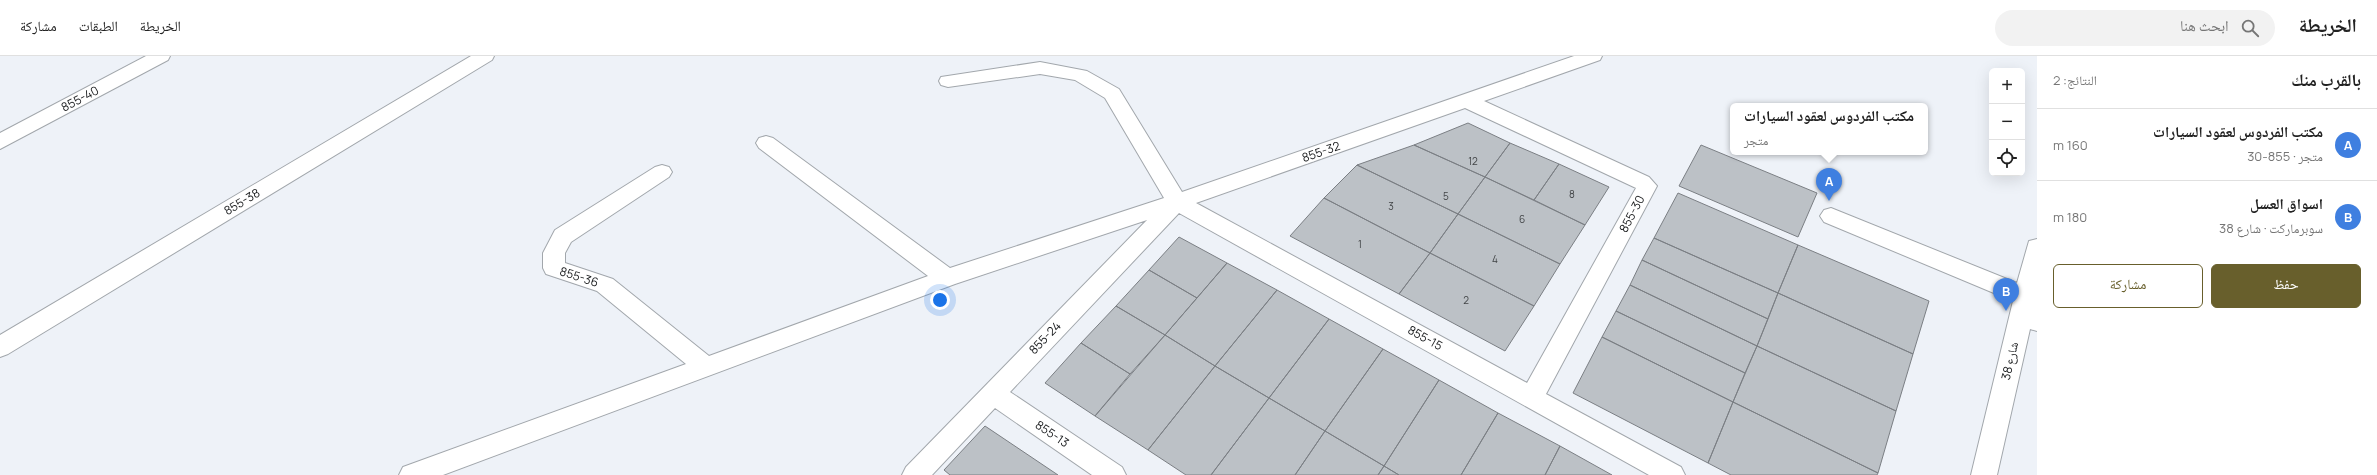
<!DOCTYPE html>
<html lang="ar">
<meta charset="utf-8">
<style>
:root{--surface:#fff;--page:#f2f2f2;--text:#222;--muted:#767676;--line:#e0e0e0;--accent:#685f2c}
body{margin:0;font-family:Manrope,"Noto Naskh Arabic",sans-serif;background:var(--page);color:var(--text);direction:rtl}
.controls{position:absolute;right:12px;top:12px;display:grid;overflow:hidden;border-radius:6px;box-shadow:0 4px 16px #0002}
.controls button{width:36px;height:36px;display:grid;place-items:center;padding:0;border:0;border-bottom:1px solid var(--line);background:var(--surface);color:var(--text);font:20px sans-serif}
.you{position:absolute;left:940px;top:244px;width:14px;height:14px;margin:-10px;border:3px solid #fff;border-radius:50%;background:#1a73e8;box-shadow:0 0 0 6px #1a73e833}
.badge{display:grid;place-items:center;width:26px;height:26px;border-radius:50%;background:var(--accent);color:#fff;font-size:13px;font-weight:700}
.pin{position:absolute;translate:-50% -33px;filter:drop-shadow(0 1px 2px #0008)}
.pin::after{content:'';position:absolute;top:21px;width:14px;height:12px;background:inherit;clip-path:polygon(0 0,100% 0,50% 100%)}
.popup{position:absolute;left:1730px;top:47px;width:198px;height:52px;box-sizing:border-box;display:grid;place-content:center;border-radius:6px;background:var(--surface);filter:drop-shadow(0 1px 3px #0005);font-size:13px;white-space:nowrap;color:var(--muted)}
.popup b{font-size:15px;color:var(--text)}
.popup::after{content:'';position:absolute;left:50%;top:100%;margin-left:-8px;border:8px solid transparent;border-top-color:var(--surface)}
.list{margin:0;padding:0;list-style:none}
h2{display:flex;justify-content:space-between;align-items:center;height:52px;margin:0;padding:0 16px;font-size:17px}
h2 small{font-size:13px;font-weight:400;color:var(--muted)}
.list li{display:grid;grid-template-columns:26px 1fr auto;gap:12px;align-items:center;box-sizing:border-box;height:72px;padding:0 16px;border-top:1px solid var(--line)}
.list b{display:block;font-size:15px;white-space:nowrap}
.list p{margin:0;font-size:13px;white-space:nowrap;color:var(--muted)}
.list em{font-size:13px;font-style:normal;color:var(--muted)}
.actions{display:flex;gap:8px;padding:12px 16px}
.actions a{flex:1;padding:9px 0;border:1px solid var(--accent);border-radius:6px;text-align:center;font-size:14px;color:var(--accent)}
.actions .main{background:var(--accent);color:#fff}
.icon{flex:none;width:22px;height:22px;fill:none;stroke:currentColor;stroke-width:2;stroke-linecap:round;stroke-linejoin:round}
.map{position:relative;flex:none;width:2037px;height:419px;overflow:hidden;direction:ltr}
header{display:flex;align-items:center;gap:24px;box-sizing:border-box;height:56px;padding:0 20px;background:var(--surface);border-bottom:1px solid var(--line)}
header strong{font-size:19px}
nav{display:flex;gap:22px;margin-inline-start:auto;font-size:14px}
.search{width:280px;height:36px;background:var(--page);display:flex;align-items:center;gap:10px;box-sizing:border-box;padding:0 14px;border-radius:22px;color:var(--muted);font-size:15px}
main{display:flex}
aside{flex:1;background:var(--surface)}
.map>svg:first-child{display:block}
.building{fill:#bcc1c6;stroke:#7b7f84}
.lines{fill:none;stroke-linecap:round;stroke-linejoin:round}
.minor-casing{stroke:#a2a7ac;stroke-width:2}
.minor{fill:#fff;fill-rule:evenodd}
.labels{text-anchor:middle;stroke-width:4;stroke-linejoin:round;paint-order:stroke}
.number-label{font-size:10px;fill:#414446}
.street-label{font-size:12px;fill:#181a1c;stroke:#fff}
</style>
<header>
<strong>الخريطة</strong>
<div class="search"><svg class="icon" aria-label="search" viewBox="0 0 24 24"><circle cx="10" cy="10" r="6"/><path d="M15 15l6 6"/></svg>ابحث هنا</div>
<nav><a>الخريطة</a><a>الطبقات</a><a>مشاركة</a></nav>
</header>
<main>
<aside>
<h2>بالقرب منك<small>النتائج: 2</small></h2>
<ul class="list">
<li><span class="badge" style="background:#3f7fe0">A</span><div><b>مكتب الفردوس لعقود السيارات</b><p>متجر · 855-30</p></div><em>160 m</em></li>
<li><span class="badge" style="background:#3f7fe0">B</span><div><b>اسواق العسل</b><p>سوبرماركت · شارع 38</p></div><em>180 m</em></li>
</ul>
<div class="actions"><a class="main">حفظ</a><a>مشاركة</a></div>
</aside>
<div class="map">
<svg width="2037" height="419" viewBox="0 0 2037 419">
<rect width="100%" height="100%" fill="#eef2f8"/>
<path class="building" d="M1468 67 1510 87 1485 121 1414 89Z
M1510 87 1559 108 1534 144 1485 121Z
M1414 89 1485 121 1458 158 1357 109Z
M1701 89 1817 137 1798 181 1679 130Z
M1559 108 1609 131 1585 169 1534 144Z
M1357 109 1458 158 1430 197 1324 142Z
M1485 121 1585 169 1560 208 1458 158Z
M1678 137 1798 189 1778 237 1654 182Z
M1324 142 1430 197 1399 238 1290 180Z
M1458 158 1560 208 1534 250 1430 197Z
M1179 181 1227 207 1197 242 1149 214Z
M1654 182 1778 237 1768 263 1642 204Z
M1798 189 1929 245 1913 298 1778 237Z
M1430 197 1534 250 1505 295 1399 238Z
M1642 204 1768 263 1757 290 1630 229Z
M1227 207 1277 234 1215 310 1165 279Z
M1149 214 1197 242 1165 279 1116 250Z
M1630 229 1757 290 1745 317 1616 255Z
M1277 234 1329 263 1269 342 1215 310Z
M1778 237 1913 298 1896 355 1757 290Z
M1116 250 1165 279 1130 318 1081 287Z
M1616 255 1745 317 1733 346 1602 281Z
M1329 263 1383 293 1325 375 1269 342Z
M1165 279 1215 310 1148 394 1095 360Z
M1602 281 1733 346 1708 407 1573 337Z
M1081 287 1130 318 1095 360 1045 327Z
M1757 290 1896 355 1878 417 1733 346Z
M1383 293 1439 324 1384 410 1325 375Z
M1215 310 1269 342 1211 419H1186L1148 394Z
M1439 324 1498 357 1461 419H1399L1384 410Z
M1269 342 1325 375 1295 419H1211Z
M1733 346 1878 417 1877 419H1731L1708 407Z
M1498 357 1560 390 1545 419H1461Z
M985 370 1058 419H950L944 414Z
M1325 375 1384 410 1378 419H1295Z
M1560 390 1612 419H1545Z
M1384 410 1399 419H1378Z"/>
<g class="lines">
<defs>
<path id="minor" d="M146 0H170L168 4 0 93V77Z
M471 0H494L492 4 8 298 0 301V279Z
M1574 0H1602L1600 4 1484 45 1649 121 1657 130 1546 338 1681 411 1685 419H1649L1179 157 1010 336 1122 411 1126 419H1092L995 352 932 419H902L906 411 1147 164 955 228 443 419H399L403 411 686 308 597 235 546 218 543 212V197L555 174 655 111 662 109 669 111 672 116 669 121 571 186 565 197V207L613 223 709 300 928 220 759 92 756 87 759 82 766 80 773 82 950 212 1164 142 1105 42 1075 24 1040 18 948 31 941 29 939 25 941 21 1040 6 1087 15 1119 33 1182 136ZM1465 52 1636 132 1527 327 1196 147Z
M1831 152 2017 227 2029 185 2037 183V275L2030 273 1997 419H1971L2013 245 1824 166 1820 160 1824 154Z"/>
</defs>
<use href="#minor" class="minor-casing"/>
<use href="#minor" class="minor"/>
</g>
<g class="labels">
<g class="number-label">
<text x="1473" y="109">12</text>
<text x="1572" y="142">8</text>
<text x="1446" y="144">5</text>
<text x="1391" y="154">3</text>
<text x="1522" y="167">6</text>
<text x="1360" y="192">1</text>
<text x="1495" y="207">4</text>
<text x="1466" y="248">2</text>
</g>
<g class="street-label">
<text transform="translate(80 43) rotate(-28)" y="4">855-40</text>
<text transform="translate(1321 96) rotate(-19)" y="4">855-32</text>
<text transform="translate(242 146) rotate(-31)" y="4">855-38</text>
<text transform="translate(1632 158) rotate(-62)" y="4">855-30</text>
<text transform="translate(579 221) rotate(18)" y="4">855-36</text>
<text transform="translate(1045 282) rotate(-46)" y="4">855-24</text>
<text transform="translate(1425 282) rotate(29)" y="4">855-15</text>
<text transform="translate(2010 305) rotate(-77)" y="4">شارع 38</text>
<text transform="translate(1052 378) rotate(34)" y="4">855-13</text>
</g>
</g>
</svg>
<div class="controls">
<button>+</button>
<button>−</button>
<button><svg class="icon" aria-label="locate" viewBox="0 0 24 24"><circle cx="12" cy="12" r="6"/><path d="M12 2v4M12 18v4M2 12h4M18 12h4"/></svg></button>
</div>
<div class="you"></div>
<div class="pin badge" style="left:1829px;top:145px;background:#3f7fe0">A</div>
<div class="popup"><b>مكتب الفردوس لعقود السيارات</b>متجر</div>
<div class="pin badge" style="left:2006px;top:255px;background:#3f7fe0">B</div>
</div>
</main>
